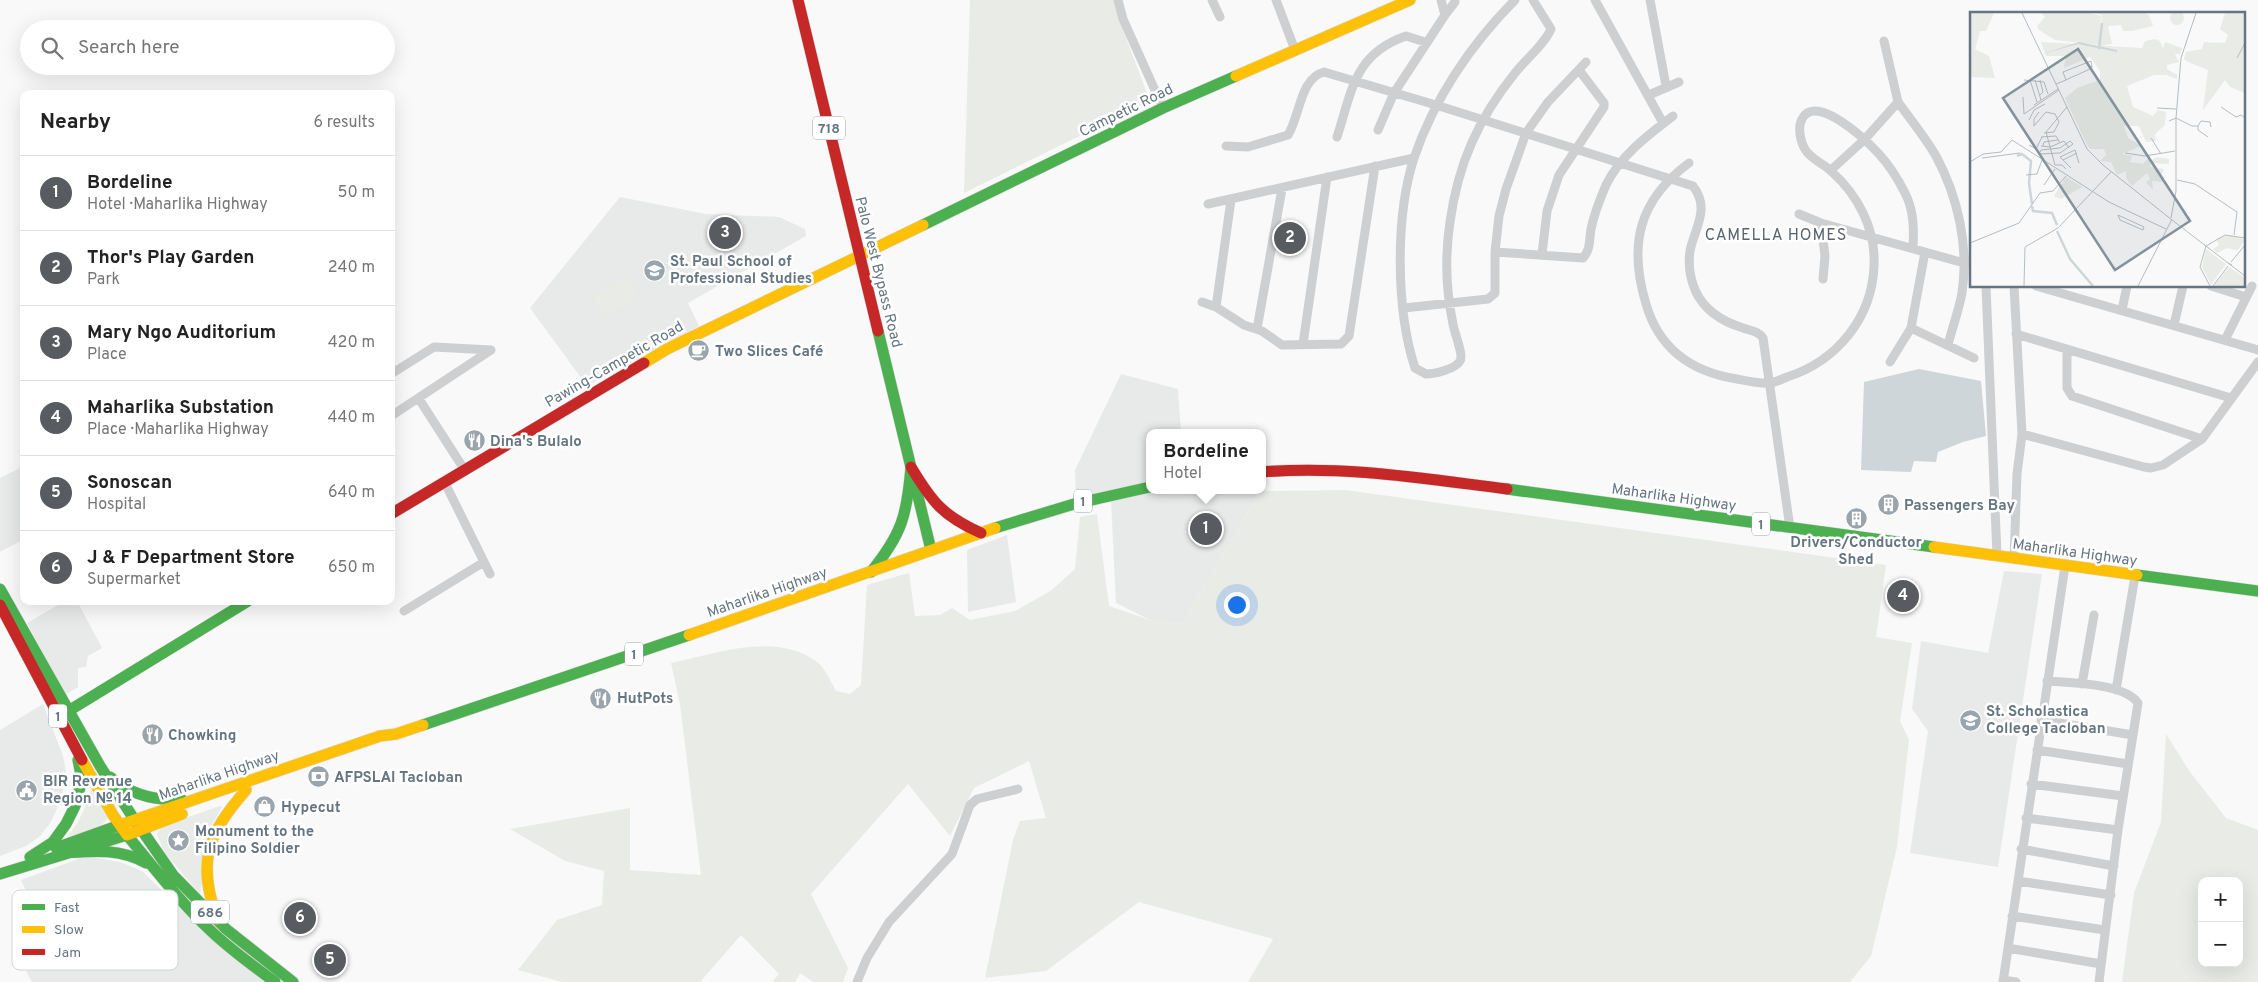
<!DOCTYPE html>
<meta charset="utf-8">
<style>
:root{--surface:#fff;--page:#f6f6f6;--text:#222;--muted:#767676;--line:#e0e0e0;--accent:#585c60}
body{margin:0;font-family:Overpass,sans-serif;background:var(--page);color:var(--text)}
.controls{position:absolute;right:15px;bottom:15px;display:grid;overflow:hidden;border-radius:10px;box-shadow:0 5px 20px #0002}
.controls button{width:45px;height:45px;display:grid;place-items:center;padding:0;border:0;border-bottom:1px solid var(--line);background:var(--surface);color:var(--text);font:25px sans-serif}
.you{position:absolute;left:1236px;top:604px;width:18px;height:18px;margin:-12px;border:4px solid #fff;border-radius:50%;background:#1a73e8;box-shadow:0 0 0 8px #1a73e833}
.badge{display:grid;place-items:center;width:32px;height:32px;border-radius:50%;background:var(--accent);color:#fff;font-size:16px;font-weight:700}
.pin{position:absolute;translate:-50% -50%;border:2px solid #fff;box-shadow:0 1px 5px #0006}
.popup{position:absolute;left:1146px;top:429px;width:120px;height:65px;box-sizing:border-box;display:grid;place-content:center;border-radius:10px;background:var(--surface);filter:drop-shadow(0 1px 4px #0005);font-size:16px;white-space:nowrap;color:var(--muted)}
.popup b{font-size:19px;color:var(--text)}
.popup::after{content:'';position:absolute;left:50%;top:100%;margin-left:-10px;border:10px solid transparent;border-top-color:var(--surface)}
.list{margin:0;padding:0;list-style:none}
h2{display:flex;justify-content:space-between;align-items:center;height:65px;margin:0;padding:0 20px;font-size:21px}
h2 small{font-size:16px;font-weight:400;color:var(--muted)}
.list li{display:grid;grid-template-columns:32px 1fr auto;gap:15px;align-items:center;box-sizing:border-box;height:75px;padding:0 20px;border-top:1px solid var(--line)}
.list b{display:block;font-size:19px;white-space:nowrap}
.list p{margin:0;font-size:16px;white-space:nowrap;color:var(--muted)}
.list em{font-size:16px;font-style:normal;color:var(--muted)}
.icon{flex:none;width:28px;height:28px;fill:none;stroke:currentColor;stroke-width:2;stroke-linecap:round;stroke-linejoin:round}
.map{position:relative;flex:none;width:2258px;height:982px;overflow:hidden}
.search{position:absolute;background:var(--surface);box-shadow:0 5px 20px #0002;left:20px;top:20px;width:375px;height:55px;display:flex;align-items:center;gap:12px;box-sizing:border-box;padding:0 18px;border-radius:28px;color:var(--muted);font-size:19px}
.panel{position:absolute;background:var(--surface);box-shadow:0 5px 20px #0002;left:20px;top:90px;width:375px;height:515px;border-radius:10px}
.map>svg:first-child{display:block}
.built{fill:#e8e9e9}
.green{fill:#e8ebe6;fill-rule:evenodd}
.water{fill:#ced6d9}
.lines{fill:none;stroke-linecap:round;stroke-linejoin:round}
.fast-casing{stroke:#d5d6d7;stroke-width:12}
.slow-casing{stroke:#d5d6d7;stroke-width:12}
.jam-casing{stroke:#d5d6d7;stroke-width:12}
.street{stroke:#cecfd0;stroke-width:9}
.fast{stroke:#4caf50;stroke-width:11}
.slow{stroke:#ffc107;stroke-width:11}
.jam{stroke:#c62828;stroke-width:11}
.labels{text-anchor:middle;stroke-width:5;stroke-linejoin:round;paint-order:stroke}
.shield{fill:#fff;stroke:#939fa8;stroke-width:1}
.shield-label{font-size:14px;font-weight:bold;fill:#657683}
.street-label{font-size:15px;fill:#657683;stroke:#fff}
.poi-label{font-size:15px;font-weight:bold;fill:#657683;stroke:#fff;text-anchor:start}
.neighbourhood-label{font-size:16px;letter-spacing:1px;fill:#57646e;stroke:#fff}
.inset-river{fill:none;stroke:#ced6d9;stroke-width:2.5}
.inset-road{fill:none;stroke:#b5bdc3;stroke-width:1}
.view{fill:#84929c;fill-opacity:0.15;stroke:#84929c;stroke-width:2.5}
.inset-edge{fill:none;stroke:#657683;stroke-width:2.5}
.key{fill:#fff;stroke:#d1d6da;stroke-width:1}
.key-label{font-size:14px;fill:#657683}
</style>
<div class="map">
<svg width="2258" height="982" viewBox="0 0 2258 982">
<rect width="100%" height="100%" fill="#f9f9f9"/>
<path class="built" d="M620 197 706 214 779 217 805 229 806 236 688 303 699 326 587 386 530 308Z
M1121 374 1178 389 1181 433H1150V490L1260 491 1182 624 1150 620 1116 603 1111 501 1076 507 1075 470Z
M24 466V539L0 552V478Z
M1007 535 1016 602 968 612 967 550Z
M2004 571 2042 574 1998 867 1910 853 1928 731 1912 709 1921 641 1988 653Z
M65 601H77L102 648 88 656 86 667 78 668V687L65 695 27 623Z
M43 704 63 756 66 771 62 797 51 822 39 837 26 846 0 856V730Z
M86 856 120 862 142 871 207 934 267 982H32L25 969 55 954 21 880Z"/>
<path class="green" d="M970 0H1116L1120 22 1150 101 964 193Z
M628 278 638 298 603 316 592 296Z
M1345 490 1886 565 1876 637 1912 643 1900 721 1909 740 1897 847 1871 956 1850 982H1248L1273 939 1139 902 1046 971 985 978 1013 840 1020 821 1046 818 1029 761 974 788 950 836 908 784 811 894 848 968 843 982H813L800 973 795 982H772L779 974 741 935 700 982H562L518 970 557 920 602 905 604 871 565 861 510 829 630 808V870L701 875 680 704 671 663C716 654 775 631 817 662 825 668 831 682 836 691L850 694 861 685 867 585 909 573 915 616 940 615 952 608 970 620 1015 611 1052 590 1075 569 1080 517 1097 514 1109 606 1150 620 1182 624 1260 491Z
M2166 734 2190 772 2226 818 2258 830V982H2122L2134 893 2161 822ZM2202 881H2239V963H2202Z
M90 789 108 816C104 830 80 833 67 837 79 822 87 807 90 789Z
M220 806 222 807 213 823 200 894 164 852 157 834 162 826Z"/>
<path class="water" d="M1919 369 1981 381 1986 436 1963 442 1938 452 1936 462 1914 461 1911 472 1861 470 1864 382Z"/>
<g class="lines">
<defs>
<path id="fast" d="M923 225 1163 108 1236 76
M878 331 931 550
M1507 489 1934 547
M995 528 1074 504 1150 487
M871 572C902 534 907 515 911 467
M2137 575 2258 591
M0 589 100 766 139 827
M70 710 248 601
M423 725 689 635
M110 777C131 795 154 801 181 799
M141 829 173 875 226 929 293 982
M127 835C154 868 180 902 211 931 231 950 253 966 275 982
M56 848 120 825
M64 853C93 851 119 848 146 863
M30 857 53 842 66 824 75 806 82 780 78 760
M0 874 127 835"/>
<path id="slow" d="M1236 76 1410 0
M644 363 667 349 923 225
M1934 547 2137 575
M689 635 995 528
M82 760 113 815 127 835 182 814
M120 825 380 736 396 734 423 725
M217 919C197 861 207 835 246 790"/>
<path id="jam" d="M798 0 878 331
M911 467C932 502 943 516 981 533
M1262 472C1344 465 1426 479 1507 489
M391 514 644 363
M0 605 82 760"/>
</defs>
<use href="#fast" class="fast-casing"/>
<use href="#slow" class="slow-casing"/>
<use href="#jam" class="jam-casing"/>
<path class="street" d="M1118 0 1123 19 1163 108
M1212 0 1220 17
M1276 0 1295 50
M1515 0C1471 44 1434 99 1414 158 1395 217 1396 310 1415 368L1426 374C1434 374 1456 369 1460 361 1464 355 1454 332 1453 324 1446 291 1445 255 1450 222 1458 164 1478 119 1515 73 1526 59 1544 45 1551 29L1533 0
M1595 0 1663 123
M1650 0 1666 86
M1445 15 1455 2
M1649 95 1679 82
M1898 102C1911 120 1925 137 1936 156 1958 197 1969 246 1962 293 1959 310 1952 328 1948 345
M1378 130 1394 93 1445 15 1441 0
M1337 137C1352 91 1354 54 1406 36L1425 42
M1226 146 1248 147 1288 135C1300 116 1300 78 1324 72L1436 105 1693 186C1711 209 1694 229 1690 251 1688 265 1690 279 1696 292 1705 311 1724 322 1743 328 1751 331 1759 331 1763 338L1790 528
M1689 163C1639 200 1628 244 1646 304 1659 349 1692 372 1737 379 1747 381 1760 384 1771 383 1776 382 1782 379 1787 377 1837 361 1872 318 1874 266 1876 229 1858 195 1831 171 1824 164 1813 160 1807 152 1801 145 1797 128 1802 119 1816 92 1867 141 1879 154 1889 165 1898 179 1905 193 1914 210 1914 230 1913 248
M1831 170 1865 139 1898 102 1884 41
M1208 204 1414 158
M1799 214 1821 223 1964 263
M1821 223 1825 256 1823 279
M1495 252 1583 258C1591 249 1589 240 1591 229 1594 214 1600 199 1606 185 1620 156 1648 135 1673 116
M1542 254 1547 211 1559 175 1604 107V103L1579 70
M1986 286 1997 556
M2036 286 2258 350
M2211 286 2246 297
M1202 302 1216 307 1244 325 1262 331 1282 345 1341 344 1349 336 1375 166
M1216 307 1231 200
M1404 308 1488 299 1495 293V252L1499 216 1506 189 1526 133 1548 102 1586 62
M2122 310 2127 286
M2174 325 2183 286
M1911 328 1974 358
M1257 329 1282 189
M2016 334 2231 398
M2225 340 2252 286
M1303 344 1327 177
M2067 349V388L2072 396 2202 439
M1890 362 1911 328 1925 252
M391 374 434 347 491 350
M419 399 464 469
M391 416 491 350
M2022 434 2144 467 2151 468 2163 465 2202 439 2258 362
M444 481 490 574
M2014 559 2017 474 2022 434 2014 286
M404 611 484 562
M2047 681C2070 683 2124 683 2138 703L2118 830 2099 982
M2082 684 2094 615
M2116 690 2135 576
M2041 720 2133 735
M2037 750 2128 764
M2031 784 2123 796
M2026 818 2118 830
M2021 849 2114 866
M2018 881 2111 895
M2012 916 2105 930
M2008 948 2101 964
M2003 980 2016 982
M857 982 867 958 889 922 952 854 970 805 977 799 1018 789
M2003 982 2065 566"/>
<use href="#fast" class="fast"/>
<use href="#slow" class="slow"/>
<use href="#jam" class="jam"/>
</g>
<defs>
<symbol id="university-disc" viewBox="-11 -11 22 22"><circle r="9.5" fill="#99a4ac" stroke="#fff"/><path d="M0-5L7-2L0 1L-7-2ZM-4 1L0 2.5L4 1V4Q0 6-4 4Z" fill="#fff"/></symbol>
<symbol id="cafe-disc" viewBox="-11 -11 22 22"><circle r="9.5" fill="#99a4ac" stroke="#fff"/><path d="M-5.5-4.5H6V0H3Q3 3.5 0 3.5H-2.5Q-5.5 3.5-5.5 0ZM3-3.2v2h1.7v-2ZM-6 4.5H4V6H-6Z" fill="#fff"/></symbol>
<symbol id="restaurant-disc" viewBox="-11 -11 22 22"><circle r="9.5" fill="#99a4ac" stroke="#fff"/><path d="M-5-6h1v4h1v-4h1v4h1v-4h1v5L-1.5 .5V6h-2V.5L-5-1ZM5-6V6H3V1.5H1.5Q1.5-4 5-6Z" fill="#fff"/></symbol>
<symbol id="building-disc" viewBox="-11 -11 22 22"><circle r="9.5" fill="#99a4ac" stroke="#fff"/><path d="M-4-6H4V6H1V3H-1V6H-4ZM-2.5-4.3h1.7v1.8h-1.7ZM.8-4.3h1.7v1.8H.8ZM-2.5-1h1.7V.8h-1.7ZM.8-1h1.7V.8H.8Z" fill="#fff"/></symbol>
<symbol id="school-disc" viewBox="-11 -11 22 22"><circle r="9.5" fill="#99a4ac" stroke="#fff"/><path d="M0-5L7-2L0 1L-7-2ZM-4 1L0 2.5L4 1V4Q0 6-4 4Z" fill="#fff"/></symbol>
<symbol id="bank-disc" viewBox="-11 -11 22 22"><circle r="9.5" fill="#99a4ac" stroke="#fff"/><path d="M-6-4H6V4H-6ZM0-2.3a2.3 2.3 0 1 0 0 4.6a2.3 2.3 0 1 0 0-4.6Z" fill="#fff"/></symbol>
<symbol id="civic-disc" viewBox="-11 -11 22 22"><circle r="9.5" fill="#99a4ac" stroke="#fff"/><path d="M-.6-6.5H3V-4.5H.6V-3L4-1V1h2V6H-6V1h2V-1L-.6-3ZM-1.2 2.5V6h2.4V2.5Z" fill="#fff"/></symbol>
<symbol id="shop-disc" viewBox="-11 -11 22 22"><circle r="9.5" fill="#99a4ac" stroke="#fff"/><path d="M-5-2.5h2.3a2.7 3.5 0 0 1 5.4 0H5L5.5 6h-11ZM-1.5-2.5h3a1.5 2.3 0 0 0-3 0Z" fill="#fff"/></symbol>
<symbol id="sight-disc" viewBox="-11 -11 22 22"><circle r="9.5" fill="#99a4ac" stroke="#fff"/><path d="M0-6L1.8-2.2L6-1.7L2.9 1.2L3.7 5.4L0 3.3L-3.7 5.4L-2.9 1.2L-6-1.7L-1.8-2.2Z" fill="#fff"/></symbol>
</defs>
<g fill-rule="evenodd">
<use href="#university-disc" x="642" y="258" width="25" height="25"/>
<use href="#cafe-disc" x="686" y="338" width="25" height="25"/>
<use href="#restaurant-disc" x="462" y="428" width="25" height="25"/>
<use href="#building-disc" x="1876" y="492" width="25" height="25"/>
<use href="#building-disc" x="1844" y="506" width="25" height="25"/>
<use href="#restaurant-disc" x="588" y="686" width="25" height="25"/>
<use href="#school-disc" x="1958" y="708" width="25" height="25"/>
<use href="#restaurant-disc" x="140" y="722" width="25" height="25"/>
<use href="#bank-disc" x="306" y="764" width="25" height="25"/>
<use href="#civic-disc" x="14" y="778" width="25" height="25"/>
<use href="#shop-disc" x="252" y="794" width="25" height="25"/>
<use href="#sight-disc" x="166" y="828" width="25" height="25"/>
</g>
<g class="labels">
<g class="shield">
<rect x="813" y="116.5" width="32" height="23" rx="4"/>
<rect x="1074" y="489.5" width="18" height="23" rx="4"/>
<rect x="1752" y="512.5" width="18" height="23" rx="4"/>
<rect x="625" y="642.5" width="18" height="23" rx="4"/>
<rect x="49" y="704.5" width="18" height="23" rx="4"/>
<rect x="191" y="900.5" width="38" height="23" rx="4"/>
</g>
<g class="shield-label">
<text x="829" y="133">718</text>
<text x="1083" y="506">1</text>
<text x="1761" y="529">1</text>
<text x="634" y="659">1</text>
<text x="58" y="721">1</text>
<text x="210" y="917">686</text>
</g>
<g class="street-label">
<text transform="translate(1126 110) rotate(-26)" y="5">Campetic Road</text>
<text transform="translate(879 272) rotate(76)" y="5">Palo West Bypass Road</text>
<text transform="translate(614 364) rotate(-30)" y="5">Pawing-Campetic Road</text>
<text transform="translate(1674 497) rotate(8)" y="5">Maharlika Highway</text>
<text transform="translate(2075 552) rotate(8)" y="5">Maharlika Highway</text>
<text transform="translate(767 592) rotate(-19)" y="5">Maharlika Highway</text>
<text transform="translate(219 775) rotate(-19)" y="5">Maharlika Highway</text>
</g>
<g class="poi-label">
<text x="670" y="266">St. Paul School of<tspan x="670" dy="17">Professional Studies</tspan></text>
<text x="715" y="356">Two Slices Café</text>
<text x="490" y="446">Dina's Bulalo</text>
<text x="1904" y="510">Passengers Bay</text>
<text x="1856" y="547" text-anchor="middle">Drivers/Conductor<tspan x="1856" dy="17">Shed</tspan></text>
<text x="617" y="703">HutPots</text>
<text x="1986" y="716">St. Scholastica<tspan x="1986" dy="17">College Tacloban</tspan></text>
<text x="168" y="740">Chowking</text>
<text x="334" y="782">AFPSLAI Tacloban</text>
<text x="43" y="786">BIR Revenue<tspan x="43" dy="17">Region № 14</tspan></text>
<text x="281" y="812">Hypecut</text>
<text x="195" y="836">Monument to the<tspan x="195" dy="17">Filipino Soldier</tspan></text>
</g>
<g class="neighbourhood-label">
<text x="1776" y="240">CAMELLA HOMES</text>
</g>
</g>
<g transform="translate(1970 12)">
<rect width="275" height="275" fill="#f9f9f9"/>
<path d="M200 6a7 7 0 1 1 14 0a7 7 0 1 1-14 0ZM0 1H24L16 19H10L5 37 19 44 25 66 0 65ZM71 1H120L131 4 129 33 85 28 69 18 67 14 75 5ZM126 1H174L179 3 183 14 162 19H153L151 13 138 14 142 32 130 34 132 3ZM255 1H275V81L260 75 255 68 233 98 238 58 218 50 214 47 216 40 232 37 234 30 255 31 258 23 250 17ZM185 27 190 29 193 37 195 30 212 36 210 42H205L209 50 197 53V57L207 63V67L196 63H184L157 74 163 95 183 104 188 98 196 100 195 113 185 122 186 129 176 130 169 114H154L158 126 171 134 152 142 162 144 160 150 173 152 180 144V149L187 145 199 147V152L181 151 180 155 194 157 191 164 193 170 182 169 183 178 176 170 180 167 177 161 162 174 156 166V159L147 163 141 150 130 149 136 143 134 137H120L116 131 95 86 107 76 130 68V59L120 45 94 56 96 44H76L71 30 172 36 175 29ZM96 165 112 175 91 187 84 184ZM253 224H265L275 228 267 239 257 236 247 241 243 237 249 233 246 227ZM236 237 256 252 241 273 232 255ZM259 255 275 266V274H244Z" fill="#e8ebe6"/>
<path d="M109 30 147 38V40L108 32 72 42Z" fill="#ced6d9"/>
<path class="inset-river" d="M129 37 132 11M47 144 52 142 61 149 59 171 62 192M62 194 63 199 82 201 87 213M87 219 100 247 123 274"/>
<path class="inset-road" d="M52 1 117 137 133 153 202 208M267 46 275 31M54 68 74 70 78 82M60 68 67 90M65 68 71 88M70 68 73 80 70 83M86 72 96 68 102 65 107 63 122 56 121 49 93 60 96 68M53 85 54 102M64 93 88 77M251 95 266 105 271 103 275 106M187 96 206 97M69 100 64 107V114L76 100 85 102 89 110 84 120 74 121M54 102 89 78M59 108 64 98 75 92M199 109 206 106 222 114H228L231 109 240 110 241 115M228 114V118L238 125M71 125 86 124 90 131M181 126 191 142M100 129 103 132 90 141 69 142 71 138 90 136ZM59 133 66 137 72 125M71 134 80 135 94 129 99 136M73 134 74 130 88 128M155 141 175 144 205 139M90 145 105 138 109 151M90 145 101 156M12 146 50 141M93 148 107 141M0 150 13 142 31 140 42 128 139 190 196 217M96 157 92 153H85L76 120 97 95M56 163 67 162 72 148M207 168 225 172 267 200 264 223M74 173 85 157M148 203 174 215 173 218 150 208ZM201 206 206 179V106L211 46 226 1M202 208 258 251M0 231 49 211 70 181 83 179 96 164M261 250 275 233M262 253 258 251 275 264M54 274 55 235 88 216 141 160M168 274 202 207M240 274 230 255 236 234 255 223 275 226M243 274 258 254"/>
<path class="view" d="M108 37 220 209 145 258 33 86Z"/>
<rect width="275" height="275" class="inset-edge"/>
</g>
<rect x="12" y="890" width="166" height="80" rx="8" class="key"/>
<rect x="22" y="904" width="23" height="6" fill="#4caf50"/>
<rect x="22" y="926" width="23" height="7" fill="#ffc107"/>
<rect x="22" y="949" width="23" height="6" fill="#c62828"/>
<g class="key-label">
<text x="54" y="912">Fast</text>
<text x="54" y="934">Slow</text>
<text x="54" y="957">Jam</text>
</g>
</svg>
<div class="controls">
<button>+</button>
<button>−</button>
</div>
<div class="you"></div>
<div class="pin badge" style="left:1206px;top:529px">1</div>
<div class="popup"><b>Bordeline</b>Hotel</div>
<div class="pin badge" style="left:1290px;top:238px">2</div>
<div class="pin badge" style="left:725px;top:233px">3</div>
<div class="pin badge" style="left:1903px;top:596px">4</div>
<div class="pin badge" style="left:330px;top:960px">5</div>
<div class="pin badge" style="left:300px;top:918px">6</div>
<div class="search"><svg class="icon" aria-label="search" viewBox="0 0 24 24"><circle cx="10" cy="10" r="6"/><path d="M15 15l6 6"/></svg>Search here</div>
<section class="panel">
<h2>Nearby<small>6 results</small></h2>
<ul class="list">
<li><span class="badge">1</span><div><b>Bordeline</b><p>Hotel · Maharlika Highway</p></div><em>50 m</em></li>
<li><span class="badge">2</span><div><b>Thor's Play Garden</b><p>Park</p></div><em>240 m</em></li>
<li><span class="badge">3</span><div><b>Mary Ngo Auditorium</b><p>Place</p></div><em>420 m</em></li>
<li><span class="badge">4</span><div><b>Maharlika Substation</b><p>Place · Maharlika Highway</p></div><em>440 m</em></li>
<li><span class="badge">5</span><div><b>Sonoscan</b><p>Hospital</p></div><em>640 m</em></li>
<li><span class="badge">6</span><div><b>J &amp; F Department Store</b><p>Supermarket</p></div><em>650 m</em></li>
</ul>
</section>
</div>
